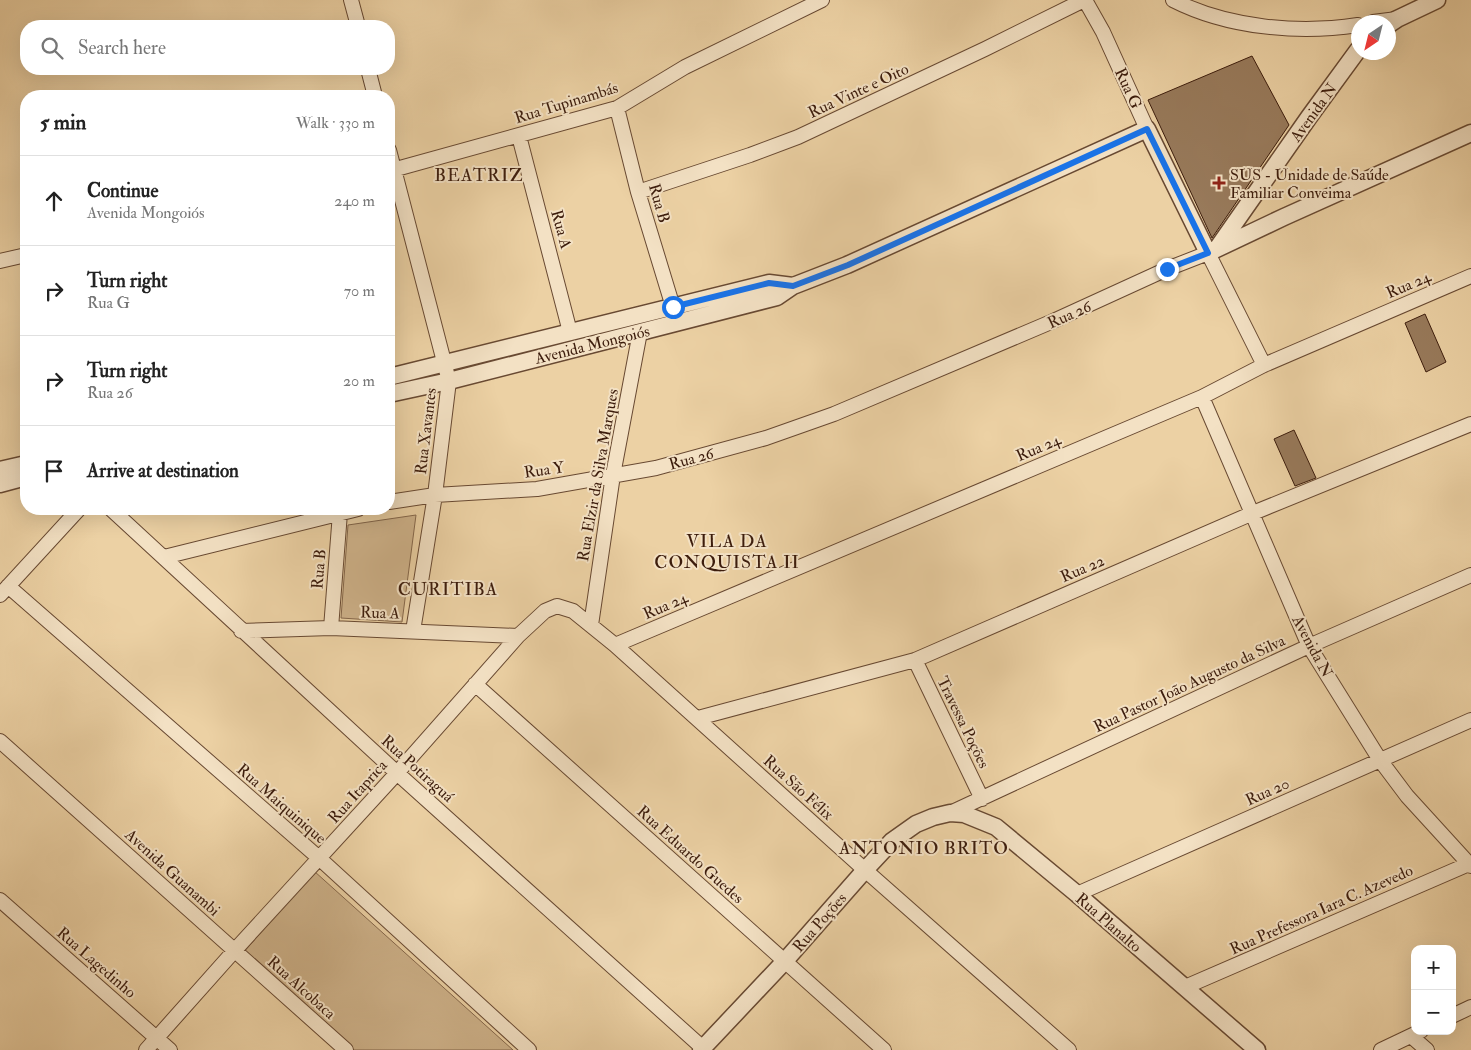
<!DOCTYPE html>
<meta charset="utf-8">
<style>
:root{--surface:#fff;--page:#f6f6f6;--text:#222;--muted:#767676;--line:#e0e0e0}
body{margin:0;font-family:"IM FELL Double Pica",serif;background:var(--page);color:var(--text)}
.controls{position:absolute;right:15px;bottom:15px;display:grid;overflow:hidden;border-radius:10px;box-shadow:0 5px 20px #0002}
.controls button{width:45px;height:45px;display:grid;place-items:center;padding:0;border:0;border-bottom:1px solid var(--line);background:var(--surface);color:var(--text);font:25px sans-serif}
.compass{position:absolute;left:1351px;top:15px;width:45px;height:45px;border-radius:50%;background:var(--surface);box-shadow:0 5px 20px #0002;rotate:215deg}
.stop{position:absolute;width:15px;height:15px;margin:-11px;border:4px solid #1a73e8;border-radius:50%;background:#fff}
.stop.end{background:#1a73e8;border-color:#fff;box-shadow:0 1px 5px #0008}
.list{margin:0;padding:0;list-style:none}
h2{display:flex;justify-content:space-between;align-items:center;height:65px;margin:0;padding:0 20px;font-size:21px}
h2 small{font-size:16px;font-weight:400;color:var(--muted)}
.list li{display:grid;grid-template-columns:32px 1fr auto;gap:15px;align-items:center;box-sizing:border-box;height:90px;padding:0 20px;border-top:1px solid var(--line)}
.list b{display:block;font-size:19px;white-space:nowrap}
.list p{margin:0;font-size:16px;white-space:nowrap;color:var(--muted)}
.list em{font-size:16px;font-style:normal;color:var(--muted)}
.icon{flex:none;width:28px;height:28px;fill:none;stroke:currentColor;stroke-width:2;stroke-linecap:round;stroke-linejoin:round}
.map{position:relative;flex:none;width:1471px;height:1050px;overflow:hidden}
.search{position:absolute;background:var(--surface);box-shadow:0 5px 20px #0002;left:20px;top:20px;width:375px;height:55px;display:flex;align-items:center;gap:12px;box-sizing:border-box;padding:0 18px;border-radius:20px;color:var(--muted);font-size:19px}
.panel{position:absolute;background:var(--surface);box-shadow:0 5px 20px #0002;left:20px;top:90px;width:375px;height:425px;border-radius:20px}
.map>svg:first-child{display:block}
.green{fill:#ceb28a;stroke:#85674b}
.building{fill:#987a5b;stroke:#3c1c0c}
.lines{fill:none;stroke-linecap:round;stroke-linejoin:round}
.minor-casing{stroke:#684932;stroke-width:16}
.tertiary-casing{stroke:#684932;stroke-width:19}
.minor{stroke:#f3e1c4;stroke-width:14}
.tertiary{stroke:#f3e1c4;stroke-width:16}
.route{stroke:#1a73e8;stroke-width:6}
.poi-dot{fill:#8f2418;stroke:#f3e1c4;stroke-width:2}
.labels{text-anchor:middle;stroke-width:4;stroke-linejoin:round;paint-order:stroke}
.street-label{font-size:16px;fill:#3c1c0c;stroke:#f3e1c4}
.poi-label{font-size:16px;fill:#3c1c0c;stroke:#f3e1c4;text-anchor:start}
.neighbourhood-label{font-size:18px;letter-spacing:1px;fill:#3c1c0c;stroke:#f3e1c4}
</style>
<div class="map">
<svg width="1471" height="1050" viewBox="0 0 1471 1050">
<rect width="100%" height="100%" fill="#ecd1a4"/>
<filter id="stains"><feTurbulence type="fractalNoise" baseFrequency=".004" numOctaves="4"/><feColorMatrix values="0 0 0 0 .2 0 0 0 0 .09 0 0 0 0 .02 0 0 0 .5 -.17"/></filter>
<radialGradient id="worn" r=".72"><stop offset=".6" stop-color="#630" stop-opacity="0"/><stop offset="1" stop-color="#630" stop-opacity=".3"/></radialGradient>
<path class="green" d="M416 515 402 622 341 618 348 525Z
M314 871 513 1050H351L243 953Z"/>
<path class="building" d="M1252 56 1289 125 1212 238 1148 100Z
M1425 314 1446 362 1426 372 1405 323Z
M1294 430 1316 478 1295 486 1274 439Z"/>
<g class="lines">
<defs>
<path id="minor" d="M351 0 358 26
M1085 0 1103 32 1147 129
M1173 0C1228 28 1299 34 1358 25
M1373 22 1397 19
M368 69 375 96
M617 108 638 192 673 307
M519 136 570 332
M389 150 449 381 435 495 413 631
M389 171 617 108 685 67 822 0
M638 192 750 155 798 137 985 49 1084 0
M0 261 26 255
M1202 397 1309 646 1380 760 1407 796 1471 866
M389 502 435 495 537 489 656 468 766 438 834 414 1051 322 1167 269 1208 253 1264 365
M111 509 397 773 705 1050
M164 557 358 509
M8 586 319 858 529 1050
M0 595 79 509
M591 625 613 475 640 332
M331 628 340 513
M241 631 331 628 518 636
M615 645 1202 397 1264 365 1471 276
M915 660 982 799
M475 684 884 1050
M698 718 915 660 1253 513 1471 424
M0 741 346 1050
M950 813 1309 646 1471 575
M1077 894 1471 720
M0 900 170 1050
M1185 987 1471 863
M1452 1016 1471 1007
M1411 1036 1427 1050
M146 1050 235 950 397 773 518 636 545 611 557 606 573 611 615 645 865 870 1069 1050
M1381 1050 1421 1031"/>
<path id="tertiary" d="M1388 25 1397 19 1437 0
M1218 247 1309 117 1358 50
M389 377 769 283 793 286
M389 394 449 381 777 297 793 286 847 265 1147 129 1208 253 1284 217 1471 133
M0 470 26 464
M0 484 26 477
M701 1050 784 962 865 870 892 841 916 824 933 817 950 813 964 814 996 827 1077 894 1257 1050"/>
</defs>
<use href="#minor" class="minor-casing"/>
<use href="#tertiary" class="tertiary-casing"/>
<use href="#minor" class="minor"/>
<use href="#tertiary" class="tertiary"/>
</g>
<g class="lines">
<path class="route" d="M673 307 769 283 793 286 848 265 1147 129 1208 253 1167 269"/>
</g>
<path class="poi-dot" d="M1216.5 175.5h5v5h5v5h-5v5h-5v-5h-5v-5h5z"/>
<g class="labels">
<g class="street-label">
<text transform="translate(1129 88) rotate(65)" y="6">Rua G</text>
<text transform="translate(858 90) rotate(-25)" y="6">Rua Vinte e Oito</text>
<text transform="translate(566 102) rotate(-17)" y="6">Rua Tupinambás</text>
<text transform="translate(1313 112) rotate(-54)" y="6">Avenida N</text>
<text transform="translate(660 203) rotate(74)" y="6">Rua B</text>
<text transform="translate(562 229) rotate(75)" y="6">Rua A</text>
<text transform="translate(1408 284) rotate(-23)" y="6">Rua 24</text>
<text transform="translate(1069 314) rotate(-24)" y="6">Rua 26</text>
<text transform="translate(592 344) rotate(-14)" y="6">Avenida Mongoiós</text>
<text transform="translate(425 431) rotate(-83)" y="6">Rua Xavantes</text>
<text transform="translate(1038 447) rotate(-23)" y="6">Rua 24</text>
<text transform="translate(691 458) rotate(-15)" y="6">Rua 26</text>
<text transform="translate(544 469) rotate(-8)" y="6">Rua Y</text>
<text transform="translate(597 475) rotate(-80)" y="6">Rua Elzir da Silva Marques</text>
<text transform="translate(1082 568) rotate(-23)" y="6">Rua 22</text>
<text transform="translate(318 569) rotate(-85)" y="6">Rua B</text>
<text transform="translate(665 605) rotate(-23)" y="6">Rua 24</text>
<text transform="translate(380 612) rotate(2)" y="6">Rua A</text>
<text transform="translate(1313 646) rotate(62)" y="6">Avenida N</text>
<text transform="translate(1189 683) rotate(-25)" y="6">Rua Pastor João Augusto da Silva</text>
<text transform="translate(964 722) rotate(64)" y="6">Travessa Poções</text>
<text transform="translate(418 768) rotate(42)" y="6">Rua Potiraguá</text>
<text transform="translate(799 787) rotate(42)" y="6">Rua São Félix</text>
<text transform="translate(357 791) rotate(-48)" y="6">Rua Itaprica</text>
<text transform="translate(1267 791) rotate(-24)" y="6">Rua 20</text>
<text transform="translate(282 803) rotate(41)" y="6">Rua Maiquinique</text>
<text transform="translate(691 854) rotate(42)" y="6">Rua Eduardo Guedes</text>
<text transform="translate(173 872) rotate(42)" y="6">Avenida Guanambi</text>
<text transform="translate(1321 909) rotate(-24)" y="6">Rua Prefessora Iara C. Azevedo</text>
<text transform="translate(819 922) rotate(-49)" y="6">Rua Poções</text>
<text transform="translate(1109 922) rotate(41)" y="6">Rua Planalto</text>
<text transform="translate(97 962) rotate(41)" y="6">Rua Lagedinho</text>
<text transform="translate(302 987) rotate(42)" y="6">Rua Alcobaca</text>
</g>
<g class="poi-label">
<text x="1230" y="180">SUS - Unidade de Saúde<tspan x="1230" dy="18">Familiar Conveima</tspan></text>
</g>
<g class="neighbourhood-label">
<text x="479" y="181">BEATRIZ</text>
<text x="727" y="547">VILA DA<tspan x="727" dy="21">CONQUISTA II</tspan></text>
<text x="448" y="595">CURITIBA</text>
<text x="924" y="854">ANTONIO BRITO</text>
</g>
</g>
<rect width="100%" height="100%" filter="url(#stains)"/>
<rect width="100%" height="100%" fill="url(#worn)"/>
</svg>
<div class="controls">
<button>+</button>
<button>−</button>
</div>
<svg class="compass" viewBox="-18 -18 36 36"><path d="M0-13l5 13h-10z" fill="#e53935"/><path d="M0 13l5-13h-10z" fill="#767676"/></svg>
<div class="stop" style="left:673px;top:307px"></div>
<div class="stop end" style="left:1167px;top:269px"></div>
<div class="search"><svg class="icon" aria-label="search" viewBox="0 0 24 24"><circle cx="10" cy="10" r="6"/><path d="M15 15l6 6"/></svg>Search here</div>
<section class="panel">
<h2>5 min<small>Walk · 330 m</small></h2>
<ul class="list">
<li><svg class="icon" aria-label="ahead" viewBox="0 0 24 24"><path d="M12 20V5M6 11l6-6 6 6"/></svg><div><b>Continue</b><p>Avenida Mongoiós</p></div><em>240 m</em></li>
<li><svg class="icon" aria-label="right" viewBox="0 0 24 24"><path d="M7 20v-9h11M14 6l5 5-5 5"/></svg><div><b>Turn right</b><p>Rua G</p></div><em>70 m</em></li>
<li><svg class="icon" aria-label="right" viewBox="0 0 24 24"><path d="M7 20v-9h11M14 6l5 5-5 5"/></svg><div><b>Turn right</b><p>Rua 26</p></div><em>20 m</em></li>
<li><svg class="icon" aria-label="arrive" viewBox="0 0 24 24"><path d="M6 21V4h12l-3 4 3 4H6"/></svg><div><b>Arrive at destination</b></div></li>
</ul>
</section>
</div>
